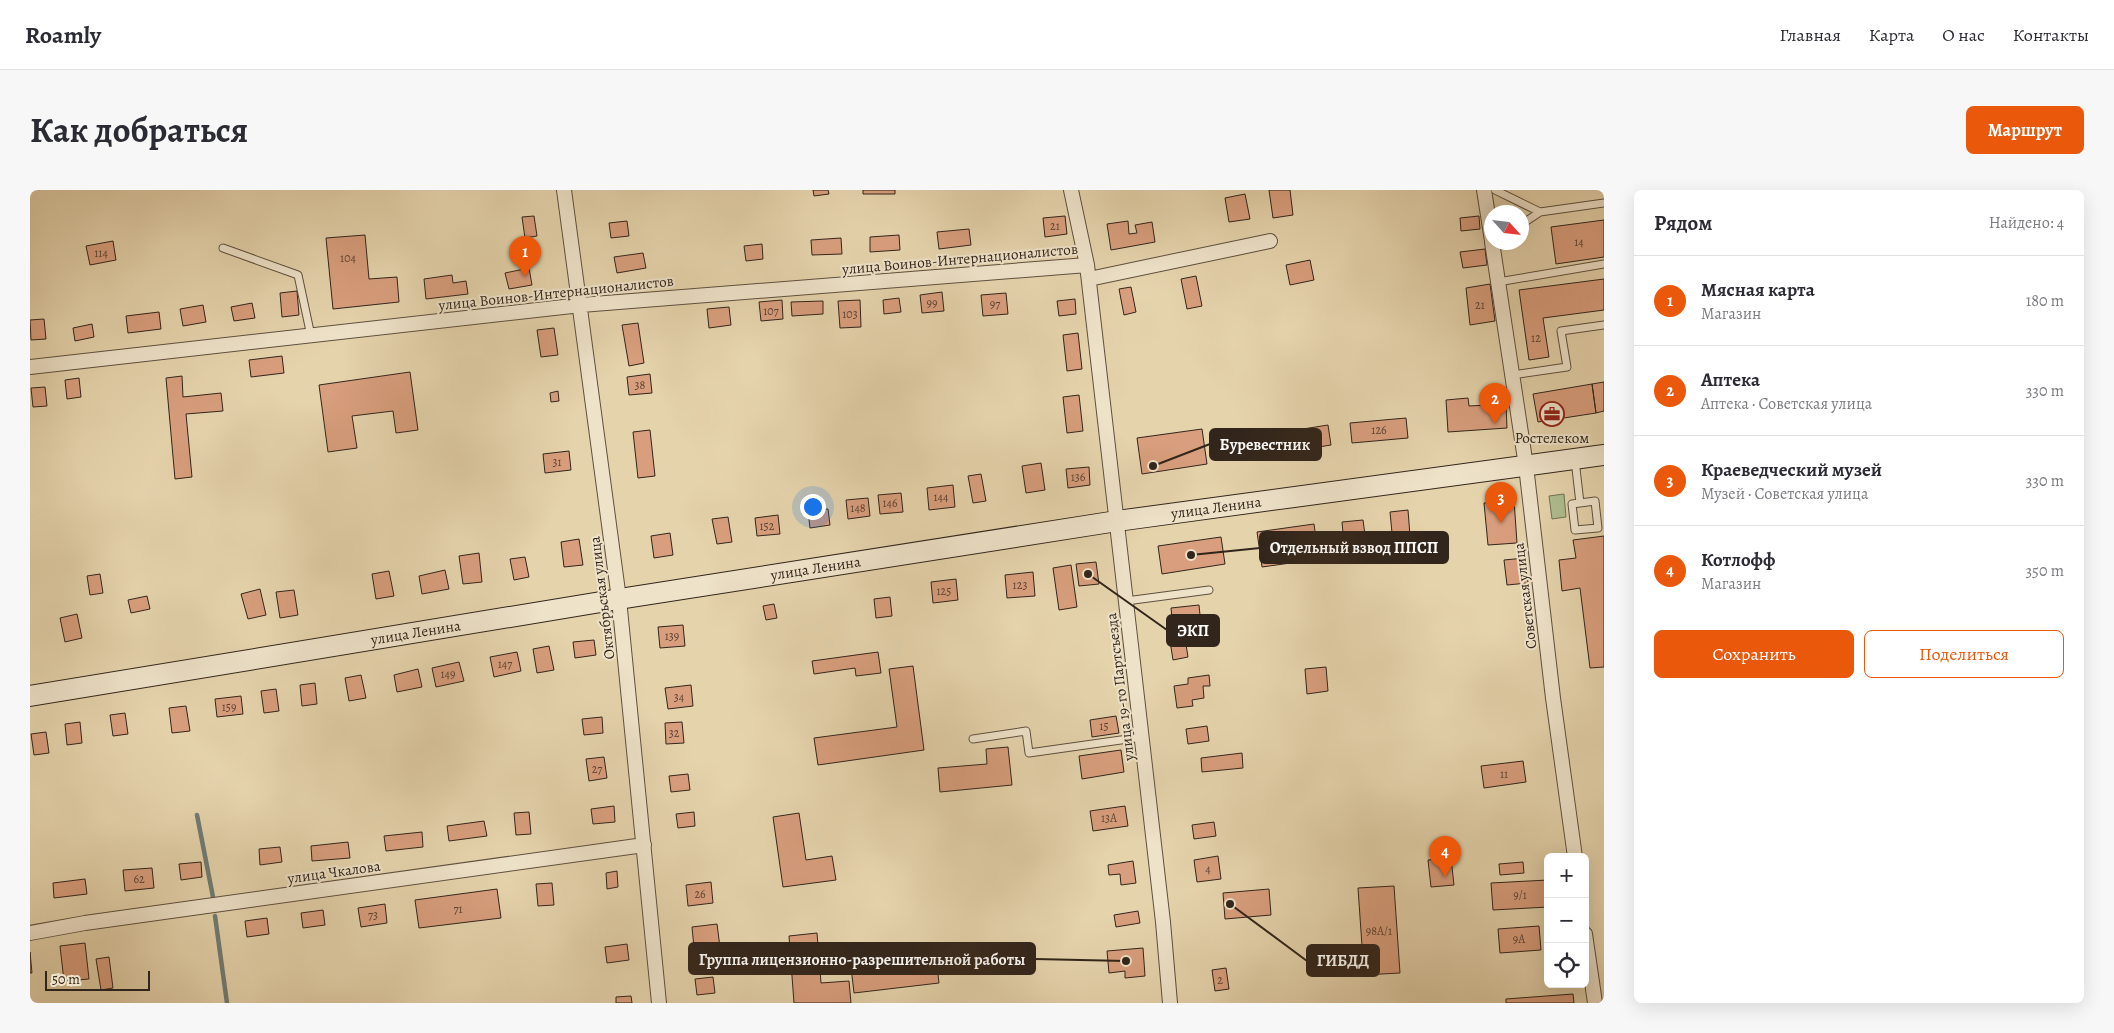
<!DOCTYPE html>
<html lang="ru">
<meta charset="utf-8">
<style>
:root{--surface:#fff;--page:#f7f7f7;--text:#2b2b33;--muted:#7c7c81;--line:#e1e1e2;--accent:#ea580c}
body{margin:0;font-family:Alegreya,serif;background:var(--page);color:var(--text)}
.controls{position:absolute;right:15px;bottom:15px;display:grid;overflow:hidden;border-radius:8px;box-shadow:0 5px 20px #0002}
.controls button{width:45px;height:45px;display:grid;place-items:center;padding:0;border:0;border-bottom:1px solid var(--line);background:var(--surface);color:var(--text);font:25px sans-serif}
.compass{position:absolute;left:1454px;top:15px;width:45px;height:45px;border-radius:50%;background:var(--surface);box-shadow:0 5px 20px #0002;rotate:117deg}
.scale{position:absolute;left:15px;bottom:12px;width:105px;box-sizing:border-box;padding-left:5px;border:2px solid #32251b;border-top:0;font-size:14px;line-height:18px;white-space:nowrap;color:#32251b;-webkit-text-stroke:4px #eee2c9;paint-order:stroke}
.you{position:absolute;left:782px;top:316px;width:18px;height:18px;margin:-12px;border:4px solid #fff;border-radius:50%;background:#1a73e8;box-shadow:0 0 0 8px #1a73e833}
.badge{display:grid;place-items:center;width:32px;height:32px;border-radius:50%;background:var(--accent);color:#fff;font-size:16px;font-weight:700}
.pin{position:absolute;translate:-50% -41px;filter:drop-shadow(0 1px 2px #0008)}
.pin::after{content:'';position:absolute;top:26px;width:18px;height:15px;background:inherit;clip-path:polygon(0 0,100% 0,50% 100%)}
.list{margin:0;padding:0;list-style:none}
h2{display:flex;justify-content:space-between;align-items:center;height:65px;margin:0;padding:0 20px;font-size:21px}
h2 small{font-size:16px;font-weight:400;color:var(--muted)}
.list li{display:grid;grid-template-columns:32px 1fr auto;gap:15px;align-items:center;box-sizing:border-box;height:90px;padding:0 20px;border-top:1px solid var(--line)}
.list b{display:block;font-size:19px;white-space:nowrap}
.list p{margin:0;font-size:16px;white-space:nowrap;color:var(--muted)}
.list em{font-size:16px;font-style:normal;color:var(--muted)}
.actions{display:flex;gap:10px;padding:15px 20px}
.actions a{flex:1;padding:11px 0;border:1px solid var(--accent);border-radius:8px;text-align:center;font-size:18px;color:var(--accent)}
.actions .main{background:var(--accent);color:#fff}
.icon{flex:none;width:28px;height:28px;fill:none;stroke:currentColor;stroke-width:2;stroke-linecap:round;stroke-linejoin:round}
.map{position:relative;flex:none;width:1574px;height:813px;overflow:hidden;border-radius:8px}
header{display:flex;align-items:center;gap:30px;box-sizing:border-box;height:70px;padding:0 25px;background:var(--surface);border-bottom:1px solid var(--line)}
header strong{font-size:24px}
nav{display:flex;gap:28px;margin-inline-start:auto;font-size:18px}
.intro{display:flex;align-items:center;justify-content:space-between;box-sizing:border-box;height:120px;padding:0 30px}
h1{margin:0;font-size:35px}
.button{padding:12px 22px;border-radius:8px;background:var(--accent);color:#fff;font-size:18px;font-weight:700}
main{display:flex;gap:30px;padding:0 30px}
aside{flex:1;background:var(--surface);border-radius:8px;box-shadow:0 5px 20px #0002}
.map>svg:first-child{display:block}
.green{fill:#adbe8f;stroke:#707255}
.lines{fill:none;stroke-linecap:round;stroke-linejoin:round}
.stream{stroke:#707c76;stroke-width:4.5}
.building{fill:#d89e7d;stroke:#32251b}
.service-casing{stroke:#5f503f;stroke-width:9}
.minor-casing{stroke:#5f503f;stroke-width:16}
.secondary-casing{stroke:#32251b;stroke-width:22}
.service{stroke:#eee2c9;stroke-width:7}
.minor{stroke:#eee2c9;stroke-width:14}
.secondary{stroke:#eee2c9;stroke-width:20}
.labels{text-anchor:middle;stroke-width:4;stroke-linejoin:round;paint-order:stroke}
.number-label{font-size:12px;fill:#5c4334}
.street-label{font-size:15px;fill:#32251b;stroke:#eee2c9}
.poi-label{font-size:15px;fill:#32251b;stroke:#eee2c9}
.leader{fill:none;stroke:#32251b;stroke-width:2}
.callout-dot{fill:#32251b;stroke:#eee2c9;stroke-width:2}
.callout{fill:#32251b;stroke:#32251b;stroke-width:2}
.callout-label{font-size:16px;text-anchor:middle;font-weight:bold;fill:#fff}
</style>
<header>
<strong>Roamly</strong>
<nav><a>Главная</a><a>Карта</a><a>О нас</a><a>Контакты</a></nav>
</header>
<div class="intro"><h1>Как добраться</h1><a class="button">Маршрут</a></div>
<main>
<div class="map">
<svg width="1574" height="813" viewBox="0 0 1574 813">
<rect width="100%" height="100%" fill="#e5d3ac"/>
<filter id="stains"><feTurbulence type="fractalNoise" baseFrequency=".004" numOctaves="4"/><feColorMatrix values="0 0 0 0 .2 0 0 0 0 .09 0 0 0 0 .02 0 0 0 .5 -.17"/></filter>
<radialGradient id="worn" r=".72"><stop offset=".6" stop-color="#630" stop-opacity="0"/><stop offset="1" stop-color="#630" stop-opacity=".3"/></radialGradient>
<path class="green" d="M1534 304 1536 327 1522 329 1519 306Z"/>
<g class="lines">
<path class="stream" d="M167 625 183 707
M185 726 197 813"/>
</g>
<path class="building" d="M783 0H798L799 4 784 6Z
M833 0H865V4H833Z
M1239 0H1260L1263 25 1243 28Z
M1215 4 1220 29 1199 32 1195 8Z
M504 26 507 46 495 48 492 27Z
M1035 26 1037 44 1015 47 1013 28Z
M1449 26 1450 39 1431 41 1430 28Z
M1574 30V67L1526 74 1521 37Z
M597 31 599 46 581 48 579 33Z
M1098 31 1099 44 1107 43 1105 35 1122 32 1125 52 1081 60 1077 34Z
M939 39 941 55 909 59 907 42Z
M335 45 339 89 367 87 369 112 303 119 296 48Z
M869 45 870 60 840 62V47Z
M811 48 812 64 782 65 781 50Z
M83 51 86 70 60 75 56 56Z
M732 54 733 69 716 71 714 56Z
M1455 59 1457 75 1433 78 1430 62Z
M613 63 616 78 587 83 584 67Z
M1280 70 1284 90 1260 95 1256 75Z
M499 78 502 95 479 99 475 83Z
M422 85 423 93 436 91 438 104 396 109 394 89Z
M1166 86 1172 116 1157 119 1151 89Z
M1574 89V120L1513 128 1519 167 1499 170 1489 100Z
M1460 94 1465 131 1440 135 1436 98Z
M1101 97 1106 122 1094 125 1089 99Z
M267 101 269 125 252 127 250 103Z
M912 102 914 121 892 123 890 105Z
M976 103 978 124 953 126 951 105Z
M869 108 871 122 854 124 853 110Z
M1045 109 1046 124 1029 126 1027 111Z
M752 110 753 129 731 131 729 112Z
M830 110 831 137 810 138 808 111Z
M793 111V124L762 126 761 112Z
M222 113 225 128 204 131 201 117Z
M173 115 176 132 153 136 150 119Z
M699 117 701 135 679 138 677 119Z
M129 122 131 139 98 143 96 126Z
M14 129 16 149 1 150 0 130Z
M608 133 614 173 599 176 592 135Z
M62 134 64 147 45 151 43 138Z
M524 138 528 165 511 167 507 140Z
M1048 143 1052 179 1037 181 1033 145Z
M252 166 254 183 221 187 219 170Z
M380 182 388 240 366 243 363 221 322 226 327 258 298 262 289 195Z
M620 184 622 203 599 205 597 187Z
M152 186 153 207 191 203 193 221 156 224 162 287 145 289 136 188Z
M49 188 51 207 37 209 35 190Z
M1574 192V221L1566 223 1562 194Z
M1562 194 1566 223 1508 232 1503 204Z
M15 197 17 216 3 217 1 198Z
M528 201 529 211 521 212 520 203Z
M1049 205 1053 241 1037 243 1033 207Z
M1438 208 1439 216 1476 214 1477 238 1418 242 1416 210Z
M1376 228 1378 248 1322 253 1320 233Z
M1298 235 1301 255 1276 259 1273 239Z
M1172 239 1177 274 1112 284 1107 248Z
M620 240 625 286 608 288 603 242Z
M1212 247 1216 267 1199 270 1195 250Z
M539 261 541 280 515 283 513 264Z
M1011 273 1015 300 996 303 992 276Z
M1059 277 1060 295 1038 298 1036 279Z
M951 284 956 311 943 313 938 286Z
M923 295 925 317 899 320 897 298Z
M871 303 873 322 850 324 848 305Z
M838 308 840 326 818 329 816 310Z
M1484 310 1487 353 1458 355 1454 313Z
M798 319 800 335 780 338 778 321Z
M1378 320 1381 359 1315 365 1312 332 1333 330 1335 345 1362 343 1360 322Z
M748 325 750 344 727 346 725 328Z
M698 327 702 352 687 354 682 329Z
M1284 334 1289 369 1232 377 1227 342Z
M640 343 643 365 624 368 621 346Z
M1574 346V477L1560 478 1550 398 1532 401 1529 370 1546 368 1543 350Z
M1191 347 1195 374 1132 384 1128 356Z
M549 349 553 375 534 377 531 352Z
M449 363 452 392 433 394 429 366Z
M495 367 499 387 484 390 480 369Z
M1495 368 1498 393 1477 395 1474 370Z
M1066 372 1069 394 1049 396 1046 374Z
M1041 375 1047 417 1029 420 1023 378Z
M415 380 419 399 392 404 389 386Z
M359 381 364 406 346 409 342 384Z
M1003 382 1005 406 977 408 975 385Z
M70 384 73 403 60 405 57 386Z
M926 389 928 410 903 413 901 392Z
M230 399 236 425 218 429 211 404Z
M264 400 268 425 250 428 246 402Z
M117 406 120 419 101 423 98 410Z
M860 407 862 426 846 428 844 409Z
M744 414 747 428 736 430 733 416Z
M1169 415 1171 435 1143 439 1141 418Z
M47 424 52 448 35 452 30 428Z
M653 435 655 456 630 458 628 437Z
M1155 448 1158 467 1143 470 1140 451Z
M564 450 566 465 545 468 543 452Z
M519 456 524 480 507 483 503 459Z
M487 462 491 481 464 487 460 467Z
M848 462 851 483 826 486 825 478 784 484 782 471Z
M429 472 434 491 406 497 402 478Z
M883 476 894 560 788 575 784 548 867 537 859 479Z
M1296 477 1298 501 1277 504 1275 479Z
M388 479 392 497 367 502 364 485Z
M331 485 336 508 319 511 315 488Z
M1179 485 1180 496H1173L1174 508 1162 510 1163 516 1147 518 1144 496 1158 494V488Z
M285 493 287 514 272 516 270 495Z
M661 495 663 516 638 519 635 498Z
M246 499 249 521 234 523 231 501Z
M211 506 213 524 187 527 185 509Z
M156 516 160 541 142 543 139 518Z
M95 523 98 544 83 546 80 525Z
M1086 526 1089 543 1062 547 1060 530Z
M572 527 573 543 554 545 552 529Z
M50 532 52 553 37 555 35 534Z
M652 532 654 553 636 554 635 533Z
M1177 536 1179 551 1158 554 1156 539Z
M16 542 19 563 4 565 1 544Z
M978 557 982 595 910 602 908 578 957 574 956 559Z
M1091 560 1094 582 1052 589 1049 566Z
M1212 563 1213 578 1172 582 1171 568Z
M574 567 577 588 559 591 556 569Z
M1493 571 1496 592 1454 598 1451 576Z
M658 584 660 600 641 602 639 586Z
M584 616 585 632 563 634 561 619Z
M1095 616 1098 636 1063 641 1060 621Z
M499 622 501 644 486 645 484 623Z
M664 622 665 636 648 638 646 624Z
M769 623 776 670 802 666 806 690 753 697 743 627Z
M454 631 457 646 419 651 417 636Z
M1184 632 1186 646 1164 649 1162 635Z
M392 642 393 657 356 661 354 646Z
M318 652 320 668 282 671 281 656Z
M250 657 252 672 230 675 229 659Z
M1188 666 1191 689 1167 692 1164 670Z
M1421 668 1424 695 1401 697 1398 670Z
M1103 671 1106 693 1091 695 1090 684 1079 685 1078 675Z
M171 672 172 687 151 690 149 674Z
M1493 672 1494 683 1470 685 1469 674Z
M122 678 124 698 95 701 93 680Z
M587 681 588 697 577 699 576 683Z
M55 689 57 704 24 708 23 693Z
M1518 690V717L1463 720 1461 693Z
M681 692 683 713 658 716 656 695Z
M522 693 524 715 508 716 506 694Z
M1364 696 1370 783 1334 785 1328 698Z
M467 699 471 728 389 738 385 710Z
M1239 699 1241 725 1195 729 1193 703Z
M355 714 357 733 331 737 328 718Z
M293 720 295 735 273 738 271 723Z
M1108 721 1110 733 1086 737 1084 725Z
M237 728 239 744 217 747 215 731Z
M687 734 691 765 665 768 662 737Z
M1509 736 1511 760 1470 763 1468 739Z
M787 743 791 793 819 791 821 813H764L759 746Z
M55 753 59 789 34 791 30 756Z
M597 754 599 770 577 773 575 757Z
M1113 758 1115 786 1095 788V781L1079 783 1077 761Z
M0 762 2 783H0Z
M79 767 83 798 71 800 66 769Z
M906 767 909 793 824 803 821 777Z
M1196 778 1199 799 1185 801 1182 780Z
M683 787 685 803 667 805 665 789Z
M1543 804 1544 813H1476V809Z
M601 806 602 813H586V807Z"/>
<g class="lines">
<defs>
<path id="service" d="M1465 0 1510 22
M1492 34 1510 22 1574 13
M193 58 268 85 281 146
M1468 92 1574 74
M1482 185 1537 177 1531 141 1574 135
M1545 270 1550 313 1542 314 1545 340 1568 338 1565 311 1550 313
M1096 411 1179 400
M943 549 996 541 999 563 1112 547"/>
<path id="minor" d="M534 0 589 409 629 813
M1041 0 1057 75 1133 732 1140 813
M1454 0 1462 51
M1462 52 1496 276 1523 508 1545 667
M1059 89 1240 51
M0 177 551 115 1057 75
M0 743 55 733 614 655
M1555 744 1565 813"/>
<g id="secondary">
<path id="s1" d="M0 506 589 409 1087 331 1574 265"/>
</g>
</defs>
<use href="#service" class="service-casing"/>
<use href="#minor" class="minor-casing"/>
<use href="#secondary" class="secondary-casing"/>
<use href="#service" class="service"/>
<use href="#minor" class="minor"/>
<use href="#secondary" class="secondary"/>
</g>
<defs>
<symbol id="office-ring" viewBox="-11 -11 22 22"><circle r="9.5" fill="#eee2c9" stroke="#8f2418" stroke-width="1.5"/><path d="M-6-3h4V-5.5h4V-3h4V5H-6ZM-1-4.5V-3h2v-1.5ZM-6 0V1H6V0Z" fill="#8f2418"/></symbol>
</defs>
<g fill-rule="evenodd">
<use href="#office-ring" x="1508" y="210" width="28" height="28"/>
</g>
<g class="labels">
<g class="number-label">
<text x="1025" y="40">21</text>
<text x="1549" y="56">14</text>
<text x="71" y="67">114</text>
<text x="318" y="72">104</text>
<text x="902" y="117">99</text>
<text x="965" y="118">97</text>
<text x="1450" y="119">21</text>
<text x="741" y="125">107</text>
<text x="820" y="128">103</text>
<text x="1506" y="152">12</text>
<text x="610" y="199">38</text>
<text x="1349" y="244">126</text>
<text x="527" y="276">31</text>
<text x="1048" y="291">136</text>
<text x="911" y="311">144</text>
<text x="860" y="317">146</text>
<text x="828" y="322">148</text>
<text x="737" y="340">152</text>
<text x="990" y="399">123</text>
<text x="914" y="405">125</text>
<text x="642" y="450">139</text>
<text x="475" y="478">147</text>
<text x="418" y="488">149</text>
<text x="649" y="511">34</text>
<text x="199" y="521">159</text>
<text x="1074" y="540">15</text>
<text x="644" y="547">32</text>
<text x="567" y="583">27</text>
<text x="1474" y="588">11</text>
<text x="1079" y="632">13А</text>
<text x="1178" y="683">4</text>
<text x="109" y="693">62</text>
<text x="670" y="708">26</text>
<text x="1490" y="709">9/1</text>
<text x="428" y="723">71</text>
<text x="343" y="729">73</text>
<text x="1349" y="745">98А/1</text>
<text x="1489" y="753">9А</text>
<text x="1190" y="794">2</text>
</g>
<g class="street-label">
<text transform="translate(930 69) rotate(-5)" y="5">улица Воинов-Интернационалистов</text>
<text transform="translate(526 103) rotate(-6)" y="5">улица Воинов-Интернационалистов</text>
<text dy="5" stroke="none"><textPath href="#s1" startOffset="1201">улица Ленина</textPath></text>
<text dy="5" stroke="none"><textPath href="#s1" startOffset="796">улица Ленина</textPath></text>
<text transform="translate(1495 406) rotate(-97)" y="5">Советская улица</text>
<text transform="translate(572 408) rotate(-97)" y="5">Октябрьская улица</text>
<text dy="5" stroke="none"><textPath href="#s1" startOffset="391">улица Ленина</textPath></text>
<text transform="translate(1090 497) rotate(-97)" y="5">улица 19-го Партсъезда</text>
<text transform="translate(304 682) rotate(-8)" y="5">улица Чкалова</text>
</g>
<g class="poi-label">
<text x="1522" y="253">Ростелеком</text>
</g>
</g>
<path class="leader" d="M1123 276L1180 254M1161 365L1230 358M1058 384L1137 440M1096 771L1005 769M1200 714L1277 771"/>
<g class="callout-dot">
<circle cx="1123" cy="276" r="5"/>
<circle cx="1161" cy="365" r="5"/>
<circle cx="1058" cy="384" r="5"/>
<circle cx="1096" cy="771" r="5"/>
<circle cx="1200" cy="714" r="5"/>
</g>
<g class="callout">
<rect x="1180" y="239" width="111" height="31" rx="5"/>
<rect x="1230" y="342" width="188" height="31" rx="5"/>
<rect x="1137" y="425" width="52" height="31" rx="5"/>
<rect x="659" y="753" width="346" height="31" rx="5"/>
<rect x="1277" y="755" width="72" height="31" rx="5"/>
</g>
<g class="callout-label">
<text x="1235" y="260">Буревестник</text>
<text x="1324" y="363">Отдельный взвод ППСП</text>
<text x="1163" y="446">ЭКП</text>
<text x="832" y="775">Группа лицензионно-разрешительной работы</text>
<text x="1313" y="776">ГИБДД</text>
</g>
<rect width="100%" height="100%" filter="url(#stains)"/>
<rect width="100%" height="100%" fill="url(#worn)"/>
</svg>
<div class="controls">
<button>+</button>
<button>−</button>
<button><svg class="icon" aria-label="locate" viewBox="0 0 24 24"><circle cx="12" cy="12" r="6"/><path d="M12 2v4M12 18v4M2 12h4M18 12h4"/></svg></button>
</div>
<svg class="compass" viewBox="-18 -18 36 36"><path d="M0-13l5 13h-10z" fill="#e53935"/><path d="M0 13l5-13h-10z" fill="#7c7c81"/></svg>
<div class="scale">50 m</div>
<div class="you"></div>
<div class="pin badge" style="left:495px;top:87px">1</div>
<div class="pin badge" style="left:1465px;top:234px">2</div>
<div class="pin badge" style="left:1471px;top:333px">3</div>
<div class="pin badge" style="left:1415px;top:687px">4</div>
</div>
<aside>
<h2>Рядом<small>Найдено: 4</small></h2>
<ul class="list">
<li><span class="badge">1</span><div><b>Мясная карта</b><p>Магазин</p></div><em>180 m</em></li>
<li><span class="badge">2</span><div><b>Аптека</b><p>Аптека · Советская улица</p></div><em>330 m</em></li>
<li><span class="badge">3</span><div><b>Краеведческий музей</b><p>Музей · Советская улица</p></div><em>330 m</em></li>
<li><span class="badge">4</span><div><b>Котлофф</b><p>Магазин</p></div><em>350 m</em></li>
</ul>
<div class="actions"><a class="main">Сохранить</a><a>Поделиться</a></div>
</aside>
</main>
